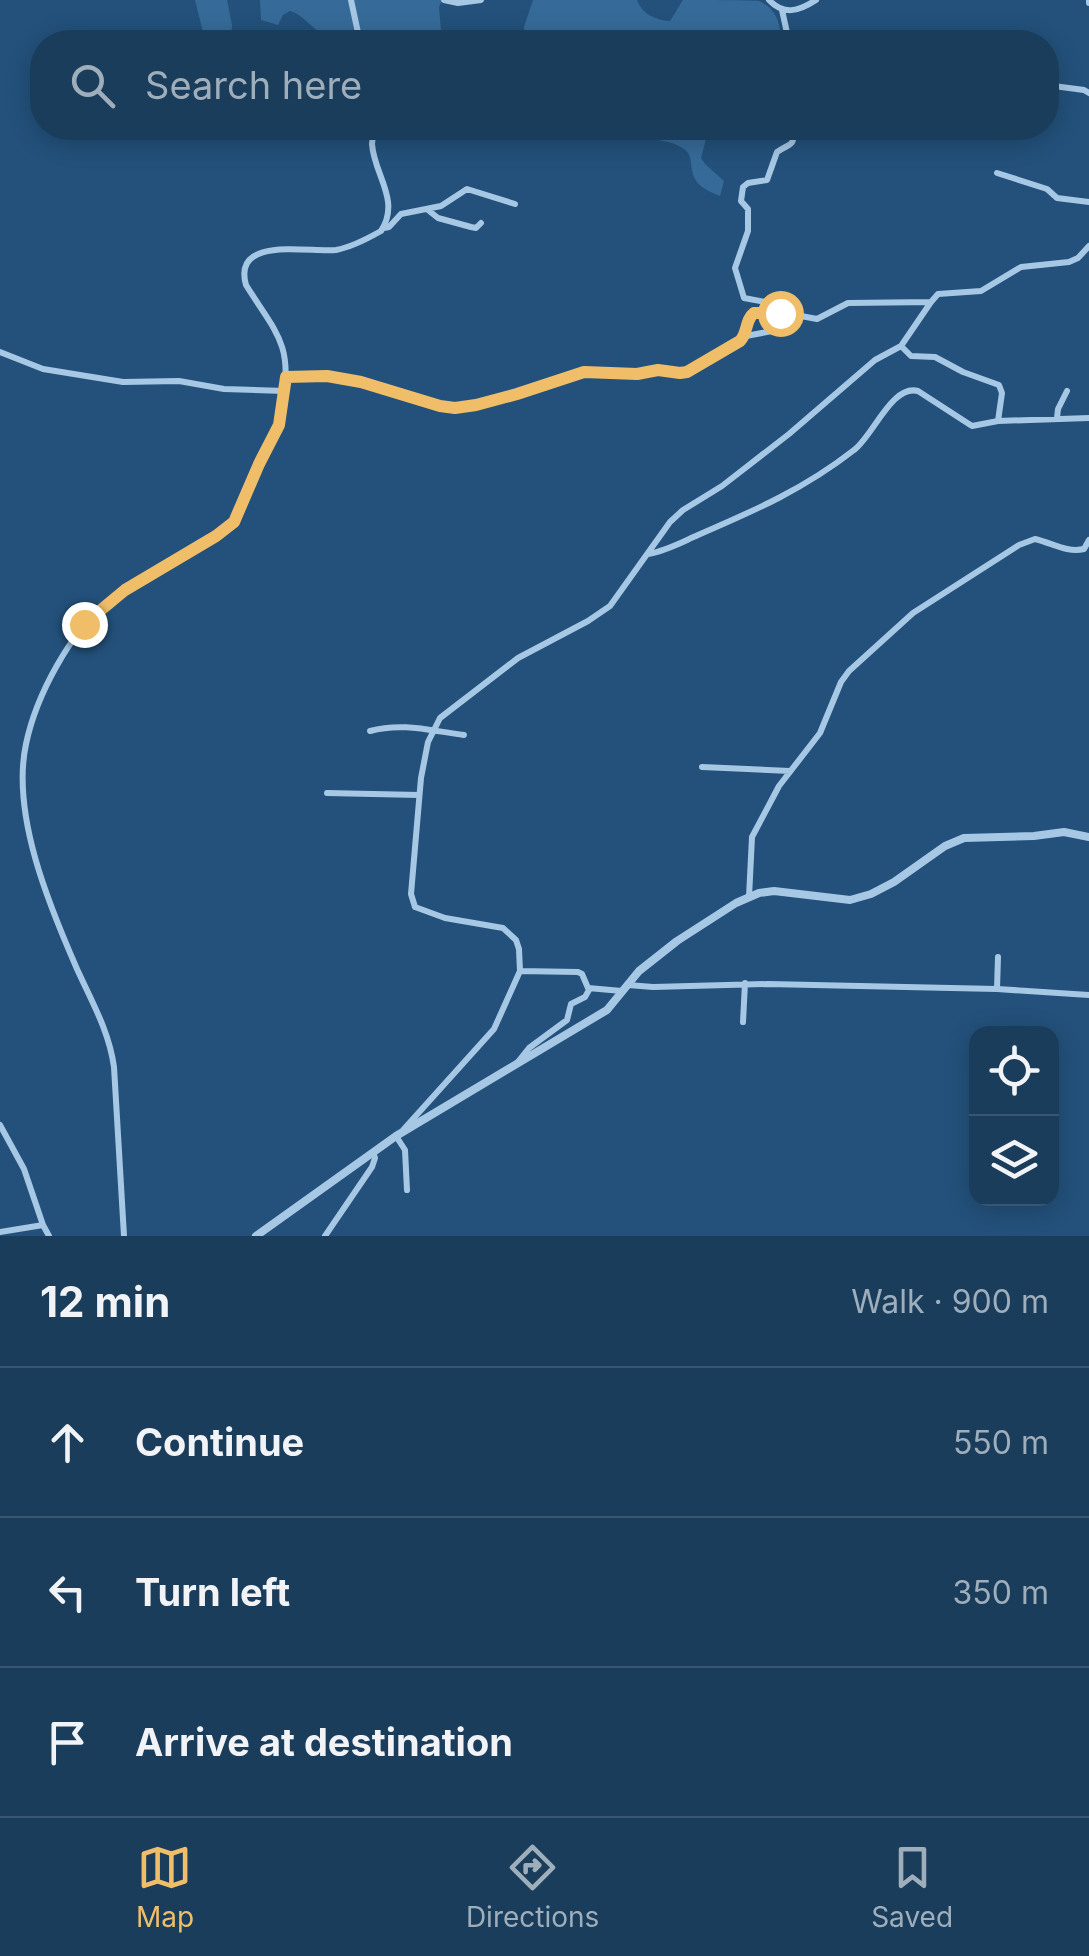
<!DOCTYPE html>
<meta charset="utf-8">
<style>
:root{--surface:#1a3d5c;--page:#274865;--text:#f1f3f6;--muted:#9faebb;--line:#385672;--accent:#f0be69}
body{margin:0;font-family:Inter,sans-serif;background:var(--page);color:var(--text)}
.controls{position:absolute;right:30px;bottom:30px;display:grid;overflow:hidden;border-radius:20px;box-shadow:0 5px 25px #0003}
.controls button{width:90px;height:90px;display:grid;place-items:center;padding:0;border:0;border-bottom:2px solid var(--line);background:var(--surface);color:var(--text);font:50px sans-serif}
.stop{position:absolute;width:30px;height:30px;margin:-22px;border:8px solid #f0be69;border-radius:50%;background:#fff}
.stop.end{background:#f0be69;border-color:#fff;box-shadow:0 2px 10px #0008}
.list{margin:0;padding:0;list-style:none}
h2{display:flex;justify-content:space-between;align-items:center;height:130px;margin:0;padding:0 40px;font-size:42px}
h2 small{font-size:32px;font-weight:400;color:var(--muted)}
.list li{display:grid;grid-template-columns:65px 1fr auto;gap:30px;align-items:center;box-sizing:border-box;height:150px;padding:0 40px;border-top:2px solid var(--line)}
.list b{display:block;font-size:38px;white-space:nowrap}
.list em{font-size:32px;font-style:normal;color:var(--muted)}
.icon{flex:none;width:55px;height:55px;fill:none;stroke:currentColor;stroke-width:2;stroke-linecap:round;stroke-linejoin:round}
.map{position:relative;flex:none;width:1089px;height:1236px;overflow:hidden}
.search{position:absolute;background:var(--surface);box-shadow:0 5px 25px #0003;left:30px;right:30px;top:30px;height:110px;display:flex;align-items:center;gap:25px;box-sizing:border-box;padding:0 35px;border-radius:40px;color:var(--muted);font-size:38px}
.sheet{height:580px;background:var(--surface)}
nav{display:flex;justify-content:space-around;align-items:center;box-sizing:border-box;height:140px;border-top:2px solid var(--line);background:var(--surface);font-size:28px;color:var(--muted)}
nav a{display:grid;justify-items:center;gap:5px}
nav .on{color:var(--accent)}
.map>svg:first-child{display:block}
.green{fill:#366b99}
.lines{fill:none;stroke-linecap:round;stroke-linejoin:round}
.minor{stroke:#a6c8e5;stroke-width:6}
.tertiary{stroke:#a6c8e5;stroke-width:8}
.route{stroke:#f0be69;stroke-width:12}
</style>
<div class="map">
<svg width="1089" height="1236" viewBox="0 0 1089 1236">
<rect width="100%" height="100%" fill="#23517b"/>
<path class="green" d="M195 0H227L232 25 231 37 213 38 203 32Z
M260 0H442L439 7 442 42C409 42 360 49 329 37 312 31 305 15 290 11L283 15 278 25 261 20Z
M533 0H637C642 14 655 20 670 21L683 0C698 0 747 0 759 1 776 8 782 25 780 42H567L560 39 552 42H525L524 27Z
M593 128H709L701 158 705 164 724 181 720 196C706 190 695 186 692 170 691 165 691 157 688 153 676 136 623 137 602 137Z"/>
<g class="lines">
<path class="minor" d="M351 0 360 42
M444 0 458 3 481 0
M769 0C784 16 799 11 816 0
M1089 0V3
M782 10 789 42
M1046 85 1084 90 1089 93
M997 173 1047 189 1057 198 1089 202
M428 210 438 218 471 227 476 228 481 223
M384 228 389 227 401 214 441 206 467 189 515 204
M790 310 765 302 744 298 735 268 748 231V209L741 201 743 187 748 183 767 180 777 152C793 141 792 149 795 128
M746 336 783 329 786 314
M901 346 911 356 935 357 963 372 999 385 1002 393 998 421
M0 352 43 369 123 382 179 381 224 389 285 391
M286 377 327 376 361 382 441 406 455 408 476 405 517 394 584 372 637 374 658 370 681 373 687 372 740 341C748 333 745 318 756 312L785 313 817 319 848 303 931 302
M1057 418 1058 409 1067 391
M648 554C666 551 682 542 698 535 756 510 804 489 854 450 873 436 892 384 918 391L972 426 998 421 1089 418
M370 731C403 722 431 731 464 735
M702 767 790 771
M327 793 419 795
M749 897 752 837 779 786 820 733 841 682 849 671 913 613 1019 545 1035 539C1052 543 1067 553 1084 549L1089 540
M520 971 578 972 582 974 588 988 622 991
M628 985 653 987 768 984 997 989 1089 995
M997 989 998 957
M743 1022 745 983
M517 1063 529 1048 567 1020 571 1004 585 997 589 990
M0 1125 24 1169 43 1225 49 1236
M404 1129 494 1029 520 971 519 949 516 940 503 928 445 918 415 907 411 894 421 778 428 742 440 718 518 658 588 621 610 606 670 522 683 510 722 486 789 434 875 360 901 346 931 302 938 294 981 291 1021 267 1069 262 1078 258 1089 246
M396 1136 405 1150 407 1190
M0 1232 43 1225
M124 1236 114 1067C109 1031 92 1002 77 969 49 905 11 814 26 744 36 696 70 632 108 602 128 587 151 576 173 563 193 551 220 539 235 521 247 506 250 482 258 465 265 452 275 439 279 425 282 418 282 409 283 402 293 343 275 332 246 285 232 235 310 253 336 250 352 247 367 239 381 231 401 200 374 175 372 144 372 143 374 129 374 128
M325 1236 372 1167 375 1158 373 1152"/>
<path class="tertiary" d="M256 1236 396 1136 607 1010 639 971 677 941 736 903 759 893 774 891 850 900 871 894 894 882 945 846 964 838 1034 836 1064 832 1089 837"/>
</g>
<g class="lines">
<path class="route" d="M84 624 125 590 216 536 234 522 259 464 279 425 286 377 327 376 361 382 440 406 455 408 476 405 517 394 584 372 637 374 658 370 680 373 687 372 740 341C748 333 745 320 754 313H780"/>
</g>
</svg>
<div class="controls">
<button><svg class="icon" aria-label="locate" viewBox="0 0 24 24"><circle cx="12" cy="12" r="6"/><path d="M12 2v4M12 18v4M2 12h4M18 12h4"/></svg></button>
<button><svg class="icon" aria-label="layers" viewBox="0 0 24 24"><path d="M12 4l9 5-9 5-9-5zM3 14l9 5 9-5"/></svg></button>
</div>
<div class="stop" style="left:780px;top:313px"></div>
<div class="stop end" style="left:84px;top:624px"></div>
<div class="search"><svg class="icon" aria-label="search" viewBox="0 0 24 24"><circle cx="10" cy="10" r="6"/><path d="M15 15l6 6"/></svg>Search here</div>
</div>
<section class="sheet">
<h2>12 min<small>Walk · 900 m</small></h2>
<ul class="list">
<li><svg class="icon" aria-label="ahead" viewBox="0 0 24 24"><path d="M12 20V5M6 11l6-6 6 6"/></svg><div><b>Continue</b></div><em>550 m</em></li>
<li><svg class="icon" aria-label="left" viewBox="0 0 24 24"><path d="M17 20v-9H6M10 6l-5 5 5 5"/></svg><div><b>Turn left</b></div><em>350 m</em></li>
<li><svg class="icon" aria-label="arrive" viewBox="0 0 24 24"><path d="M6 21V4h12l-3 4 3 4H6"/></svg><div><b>Arrive at destination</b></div></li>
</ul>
</section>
<nav>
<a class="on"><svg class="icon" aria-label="map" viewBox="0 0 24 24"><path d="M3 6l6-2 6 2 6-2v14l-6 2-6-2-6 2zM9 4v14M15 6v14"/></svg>Map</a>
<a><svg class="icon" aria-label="directions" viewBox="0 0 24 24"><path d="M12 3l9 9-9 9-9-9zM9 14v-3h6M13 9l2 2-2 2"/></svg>Directions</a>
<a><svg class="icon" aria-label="saved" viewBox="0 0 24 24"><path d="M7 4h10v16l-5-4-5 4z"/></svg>Saved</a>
</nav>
